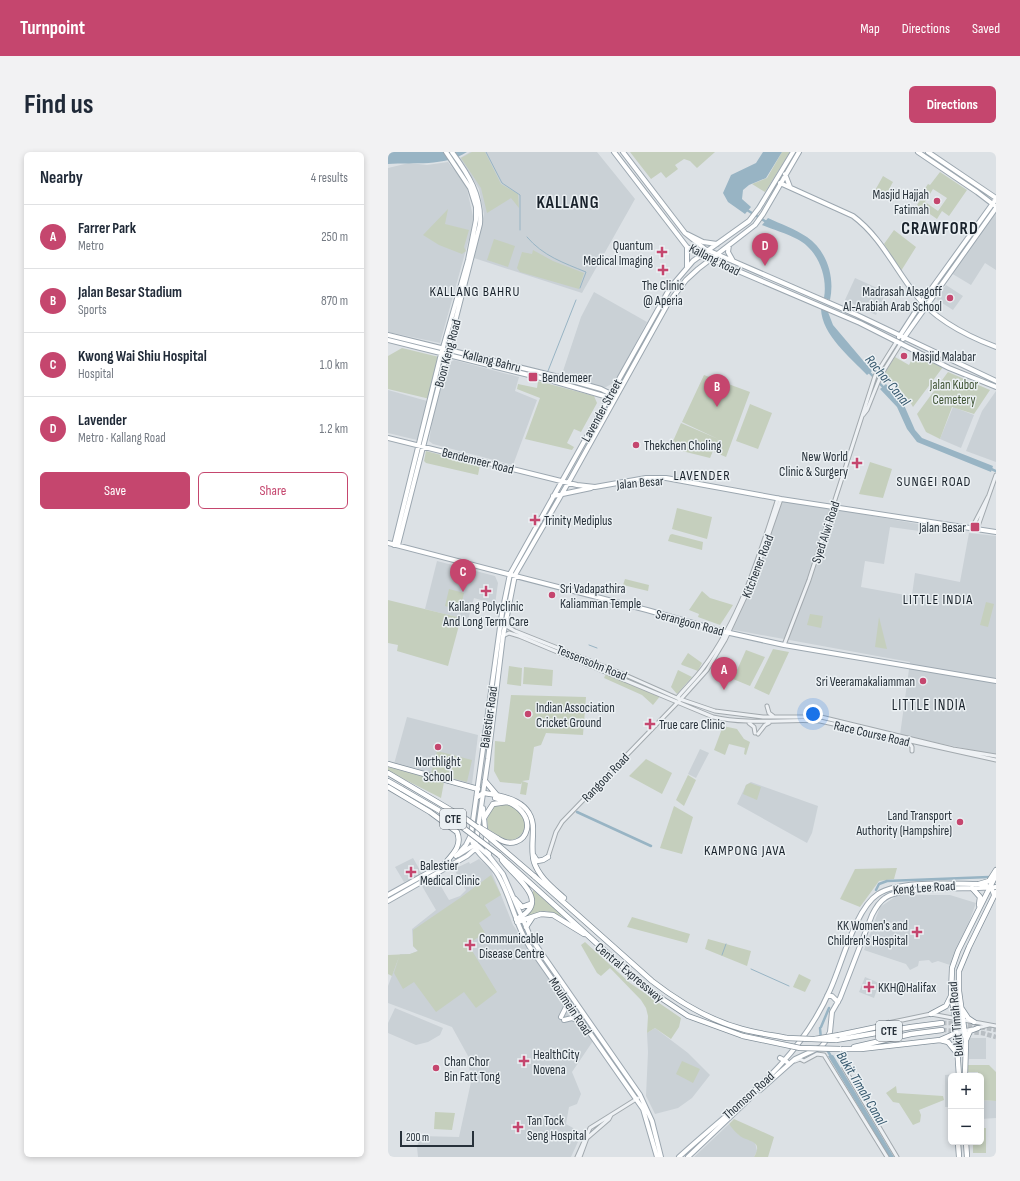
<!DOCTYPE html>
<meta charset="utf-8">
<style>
:root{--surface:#fff;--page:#f2f2f3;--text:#1f2937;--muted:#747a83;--line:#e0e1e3;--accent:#c5466e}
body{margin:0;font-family:"Sofia Sans Condensed",sans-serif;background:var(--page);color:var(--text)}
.controls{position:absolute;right:12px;bottom:12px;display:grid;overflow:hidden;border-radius:6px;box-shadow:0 2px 6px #0003}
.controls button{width:36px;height:36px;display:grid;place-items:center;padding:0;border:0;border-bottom:1px solid var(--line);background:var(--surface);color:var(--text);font:20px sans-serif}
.scale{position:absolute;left:12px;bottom:10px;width:74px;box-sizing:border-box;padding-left:4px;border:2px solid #27313a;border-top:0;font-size:11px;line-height:14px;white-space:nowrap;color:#27313a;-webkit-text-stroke:3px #ebf0f3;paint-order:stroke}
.you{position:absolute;left:425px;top:562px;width:14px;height:14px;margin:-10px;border:3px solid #fff;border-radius:50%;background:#1a73e8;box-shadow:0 0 0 6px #1a73e833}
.badge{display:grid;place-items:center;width:26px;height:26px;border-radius:50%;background:var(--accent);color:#fff;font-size:13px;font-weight:700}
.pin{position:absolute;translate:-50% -33px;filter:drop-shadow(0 1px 2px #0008)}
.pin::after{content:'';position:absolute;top:21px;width:14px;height:12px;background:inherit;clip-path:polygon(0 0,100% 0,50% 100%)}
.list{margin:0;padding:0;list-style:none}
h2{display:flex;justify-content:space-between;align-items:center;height:52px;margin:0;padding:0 16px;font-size:17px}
h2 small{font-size:13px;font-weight:400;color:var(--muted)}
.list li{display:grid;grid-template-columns:26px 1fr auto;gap:12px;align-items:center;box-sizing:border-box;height:64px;padding:0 16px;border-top:1px solid var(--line)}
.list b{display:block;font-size:15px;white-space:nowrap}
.list p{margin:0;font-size:13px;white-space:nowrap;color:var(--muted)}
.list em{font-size:13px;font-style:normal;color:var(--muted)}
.actions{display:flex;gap:8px;padding:12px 16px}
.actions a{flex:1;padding:9px 0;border:1px solid var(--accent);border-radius:6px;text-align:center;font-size:14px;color:var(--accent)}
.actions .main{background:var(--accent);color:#fff}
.map{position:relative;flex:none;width:608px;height:1005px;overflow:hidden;border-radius:6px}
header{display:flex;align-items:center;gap:24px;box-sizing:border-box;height:56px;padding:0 20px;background:var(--accent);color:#fff}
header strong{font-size:19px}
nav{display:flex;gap:22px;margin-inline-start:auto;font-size:14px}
.intro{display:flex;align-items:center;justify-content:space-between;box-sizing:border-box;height:96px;padding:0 24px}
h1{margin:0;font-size:28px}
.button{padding:10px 18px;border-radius:6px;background:var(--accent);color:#fff;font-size:14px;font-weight:700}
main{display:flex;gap:24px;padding:0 24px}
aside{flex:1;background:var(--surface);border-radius:6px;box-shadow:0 2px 6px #0003}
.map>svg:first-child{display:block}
.built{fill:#cad1d6}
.green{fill:#c5cfbd;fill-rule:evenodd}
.water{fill:#98b4c4}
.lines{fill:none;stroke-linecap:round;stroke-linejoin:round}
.stream{stroke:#98b4c4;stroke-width:1}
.canal{stroke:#98b4c4;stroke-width:2.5}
.highway-tunnel{stroke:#b8bec3;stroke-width:4.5;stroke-dasharray:4.5 2;stroke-linecap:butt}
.minor-casing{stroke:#a2a9ae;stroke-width:5}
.major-casing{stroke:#9ca7b0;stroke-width:6}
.highway-casing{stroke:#84919b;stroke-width:6}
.minor{stroke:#eef1f4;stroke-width:3}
.major{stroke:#fff;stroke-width:4}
.highway{stroke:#fff;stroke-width:4.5}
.highway-bridge-casing{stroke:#84919b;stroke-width:6;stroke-linecap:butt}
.highway-bridge{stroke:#fff;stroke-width:4.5}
.poi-dot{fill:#c5466e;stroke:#ebf0f3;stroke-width:1.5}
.labels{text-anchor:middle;stroke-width:3;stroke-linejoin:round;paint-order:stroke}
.shield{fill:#ebf0f3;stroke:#626a72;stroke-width:1}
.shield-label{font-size:12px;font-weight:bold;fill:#27313a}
.poi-label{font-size:13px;fill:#27313a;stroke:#ebf0f3;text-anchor:start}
.street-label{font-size:13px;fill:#27313a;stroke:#ebf0f3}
.park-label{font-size:13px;fill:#405535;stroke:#ebf0f3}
.neighbourhood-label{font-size:14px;letter-spacing:1px;fill:#19222b;stroke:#ebf0f3}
.water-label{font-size:14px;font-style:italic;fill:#33566c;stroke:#ebf0f3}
.quarter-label{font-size:15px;letter-spacing:1px;fill:#19222b;stroke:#ebf0f3}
.district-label{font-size:17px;font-weight:bold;letter-spacing:1px;fill:#19222b;stroke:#ebf0f3}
</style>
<header>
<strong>Turnpoint</strong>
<nav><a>Map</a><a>Directions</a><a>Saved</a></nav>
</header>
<div class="intro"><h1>Find us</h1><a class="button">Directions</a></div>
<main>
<aside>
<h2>Nearby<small>4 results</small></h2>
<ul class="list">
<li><span class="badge">A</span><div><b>Farrer Park</b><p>Metro</p></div><em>250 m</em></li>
<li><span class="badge">B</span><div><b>Jalan Besar Stadium</b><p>Sports</p></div><em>870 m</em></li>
<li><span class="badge">C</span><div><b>Kwong Wai Shiu Hospital</b><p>Hospital</p></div><em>1.0 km</em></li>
<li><span class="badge">D</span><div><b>Lavender</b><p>Metro · Kallang Road</p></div><em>1.2 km</em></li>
</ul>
<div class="actions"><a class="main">Save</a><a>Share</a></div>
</aside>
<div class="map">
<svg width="608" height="1005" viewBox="0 0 608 1005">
<rect width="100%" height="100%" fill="#dce1e5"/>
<path class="built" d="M82 0H209L247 47 194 141 86 106 96 62 91 37 72 6Z
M60 10 74 28 79 37 86 69 52 191 0 180V16L21 11 39 13Z
M608 58V118L597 111 583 133 563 121Z
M467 126 498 140 488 163 457 148Z
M558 133 575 144 565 158 548 147Z
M206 140 259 170 227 230 218 235 213 236 173 225 193 165Z
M66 208 131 225 127 239 149 248 125 313 45 292 41 289 45 265 60 212Z
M0 238 39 249 29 288 0 281Z
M608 239V310L578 299 594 259Z
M565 255 586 263 573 296 552 287Z
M395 348 547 375 546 381 502 375 496 412 477 409 473 435 517 443H524L527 421 572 430 581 381 608 384V603L512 583 522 510 341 477Z
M49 409 107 424 110 431 107 452 86 446 80 468 37 457Z
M19 565 90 583 84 632 6 612Z
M312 597 321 601 308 626 300 622Z
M363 630 430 654 424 681 419 691 349 652 358 633Z
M25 706 34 722 16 730 7 715Z
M91 707 103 718 125 773 193 874 205 889 184 920 193 942 189 952 181 955 178 972 194 981 183 1005H30L29 995 32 984 71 985 83 930 81 914 80 904 64 875 0 851V834L12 802H22L30 799 25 794 24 777 48 758 34 734 48 726 61 748 72 744 78 738 66 717 81 710 82 712Z
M510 743H562L588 751 565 814 550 809 544 811 541 808 531 809 530 814 522 818 518 812 476 798 492 755Z
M477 825 491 831 486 846 471 840Z
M7 856 55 876 52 883 40 890 28 893 0 881V871Z
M267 876 300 901 322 923 304 946 290 956 267 962 258 944 260 900 259 881Z
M581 886H598V907H581Z
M568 922 567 924H563V955H557V923Z
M593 948 608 949V966L593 967Z
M341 972 351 983 367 990 369 999 366 1005H306Z"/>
<path class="green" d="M84 0H97L113 32 130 42 131 56 123 46 99 61 93 36 73 6Z
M242 0H327L309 16 302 9 296 7 287 13 290 17 278 26 273 20 263 27Z
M394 0H402L377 40 364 32 379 26Z
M552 20 579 38 561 64 554 59 549 67 529 53 533 47 531 46 540 32 542 33ZM545 37 559 46 550 59 537 50Z
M495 24 505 30 495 48 485 42Z
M60 57 57 72 81 78 76 95 78 99 74 102 51 93 35 83Z
M506 78 528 95 513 119 496 92Z
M106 87 127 94 120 115 99 108Z
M145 98 165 109 196 121 191 137 132 120 129 116 134 100 144 102Z
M14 196 51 205 42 247 0 237V204Z
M527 201 555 215 525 255 521 248 496 222 507 205 521 213Z
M560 220 602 238 586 262 564 255 552 287 538 280 529 262Z
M316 223 362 240 338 305 326 300 330 287 322 306 282 296 293 271 330 287 294 270Z
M150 229 206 244 209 251 193 280 186 277 179 291 186 295 184 298 137 287 152 246 129 237 130 232 149 236Z
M362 252 384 261 370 297 348 289Z
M38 299 92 313 90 323 38 311 36 309Z
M482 310 504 317 495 346 471 342Z
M289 356 324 365 319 387 284 377Z
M284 382 315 390 314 398 280 389 282 383Z
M237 427 261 433 260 439 235 433Z
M61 437 76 441 72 458 57 454Z
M314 439 322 446 345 453 332 473 310 465 311 462 301 458Z
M0 448 73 466 60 514 9 499 10 493 0 491Z
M598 450 606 452 600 475 592 473Z
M422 462 435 464 433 476 419 473Z
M491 465 499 497 487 495Z
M385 497 401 500 381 543 366 536Z
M358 498 377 505 362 534 345 527Z
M300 501 314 511 310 519 294 513 293 512Z
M121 514 134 516 133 534 119 532Z
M136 515 165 518 164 534 135 532Z
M290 518 304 525 289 542 283 535Z
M219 519 273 543 265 553 254 543 216 526Z
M123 543 198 545 195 583 158 581 153 593 146 595 141 628 134 629 140 631 138 643 132 642 134 630 133 632 112 630 106 619 107 589 117 590Z
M335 574 349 577 356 587 362 590 358 603 356 602 357 596 341 592 337 603 326 598Z
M49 599 84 608 79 630 43 621Z
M258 607 284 621 274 642 241 624Z
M0 615 56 630 53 646 0 619Z
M300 623 308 628 296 654 288 648Z
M362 631 373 635 369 648 355 642 358 633Z
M114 652C129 652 135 661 138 674 128 696 116 688 100 677L99 667 106 654Z
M286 654 305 665 294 702 272 696Z
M509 716 506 727 491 729 472 755 452 747 467 717Z
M103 723 113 743 97 753 103 763 91 771 97 781 80 792 109 840 88 856 76 840 48 860 26 830 15 837 6 821 11 805 4 824 0 822V803L22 802 30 799 25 794V778L72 746Z
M145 738 176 765 158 759 137 765 145 751Z
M244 765 302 782 299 791 239 775Z
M320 787 363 799 359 814 317 797Z
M197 790 242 831 293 866 291 875 283 887 267 876 259 881 260 864 258 856 253 848 222 816 213 824 209 821 193 793Z
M411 822 423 828 417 840 405 835Z
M294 909 312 917 305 931 288 922Z
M580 913H601L608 920V949L593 948V924H590V920H580Z
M508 934 509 941 555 944 556 948 531 958 533 963 532 970 525 973 511 951 505 950 498 941Z
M47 960 67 961 64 978 46 977Z
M346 967 386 985 380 1005H366C376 988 360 990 352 984 348 981 344 976 341 972Z
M593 976H598V1001H585V990H593Z"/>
<path class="water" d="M0 0H79C56 15 26 10 0 12Z
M375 0H394L378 26 361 33 355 38 354 47 363 55 357 62 340 50 335 41 343 23 368 11Z
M380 66C393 72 407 77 419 85 439 99 447 125 442 148L436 146C440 123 429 97 409 87 398 81 386 78 374 73Z
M433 157 440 160 445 173 484 219 479 223C462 205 434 183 433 157Z
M498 232 516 253 527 278 534 286 605 314 603 320 529 290 519 277 509 255 492 237Z
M445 903 506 1005H501L440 904Z"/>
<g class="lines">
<path class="stream" d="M98 0 114 31 132 43V78
M139 85C155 104 176 111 198 120L192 136
M160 219 188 148
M201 493 209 496
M334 803 338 792
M363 817 401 834"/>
<path class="canal" d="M359 58 380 71
M480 219 496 236
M601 316 608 319
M189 660 263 694
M488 738 491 732 499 729 601 725
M433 875 441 856
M432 876 433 887
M435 891 444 906"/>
<path class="highway-tunnel" d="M554 871H570L608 878
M554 878 594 881 608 885"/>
<defs>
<path id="minor" d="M475 263 479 258 493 223 513 191
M584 376 600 345
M589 377 608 323
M117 471 120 475 127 479 235 522 289 546 327 559 375 565H433L565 597 608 604
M115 484 121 481 131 484 325 565C361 573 396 567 432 569L608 608
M396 493 421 428 487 224 509 189
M289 546C297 536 307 527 315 516 352 467 371 405 390 346
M379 554 381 561 385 564
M361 571 366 575 367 581
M370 582 377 573 381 571
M520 589 524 595V599
M160 705 168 680 174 670 293 547 319 518 337 488 365 428 393 347
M500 871 543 862 608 874
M589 876 601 873
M568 881 584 877
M407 909 412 907 416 909 429 902 436 903 499 1005
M456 916 509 1005
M189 1005 202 976 250 946
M192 1005 199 986 221 967 223 963"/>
<path id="major" d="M226 0 299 95 322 107 472 171 561 216 608 235
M235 0 297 81 317 97 469 163 608 229
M530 0 589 40 606 53
M540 0 608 46
M397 22 402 35
M392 31 465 64C492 84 506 115 527 142 546 167 579 184 608 195
M299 82 315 90 329 92
M341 93 340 100 345 109
M299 115V95
M0 183 167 224 213 237 225 243
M511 185 531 154 608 47
M515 187 608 56
M0 188 165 229 223 246
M0 286 189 333 207 335 258 326H278L393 347 608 380
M165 344 203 336
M0 391 259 458 333 479 396 493 608 529
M6 393 52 206 80 108 88 68V55L82 36 58 0
M10 393 92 72C94 43 80 22 64 0
M95 656 99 696 101 702
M83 684C85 701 102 709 110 723 123 745 127 772 141 794L255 957 269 1005
M88 692 101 704 115 722 143 786 252 943 264 969 273 1005
M70 703 86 693
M68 704 78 693 83 683 114 461 122 422 282 136 305 109 361 69 371 56 405 0
M0 743 61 709
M0 749 79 704 87 697 100 607 115 484 127 423 183 326 279 153 298 128 310 117 367 73 375 62 411 0
M439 844H444L450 850
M173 865 178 855 177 849
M176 868 184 866 193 870
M392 906 399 910
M372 938 407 907 433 895 437 890 442 880 444 860 452 846 484 763C487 757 491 750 497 746 514 733 584 738 608 735
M291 1005C349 952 410 912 442 838 454 812 467 757 490 742 511 728 565 732 591 732 599 733 605 735 606 744
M300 1005 362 946"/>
<path id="highway" d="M0 612 90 637
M0 621 78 667
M0 629 14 637
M97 629 108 642
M0 635 42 660 69 680C74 692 67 700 59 709
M89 645 96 641C117 644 145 649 145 677 145 688 143 700 146 710 151 725 164 735 176 746
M107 646C160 657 138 706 109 686
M96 666 105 652 119 650
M111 703 258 836 300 864 355 884
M146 704 149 709 155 708 160 705
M114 708C126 725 166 750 128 767
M146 724 264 829C291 850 321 868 354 877 368 881 384 883 399 886
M591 732 601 729 608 718
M584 736 592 745 591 753
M127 747 134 755 142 752
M129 770 153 762 165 763 196 782
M138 775 144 766
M574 857 580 866 586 870
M543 862 558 854 563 844
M451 883 494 874 500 871
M448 888 523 875 554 871
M552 888 568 881
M578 888 582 879 590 876
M466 895 523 882 554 878
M455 897H473L552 888 560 890 569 901
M571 924 567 865 563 843 564 816 570 799 608 723
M577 924 578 890 571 839V819L581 795 608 740
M570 990 571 1005
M578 990 579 1005"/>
</defs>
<use href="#minor" class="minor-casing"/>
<use href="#major" class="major-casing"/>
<use href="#highway" class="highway-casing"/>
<use href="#minor" class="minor"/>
<use href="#major" class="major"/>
<use href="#highway" class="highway"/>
<defs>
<path id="highway-bridge" d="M14 637 57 662 111 703
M78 667 89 675 146 724
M91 675 109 686
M355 884 412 896 452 897
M399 886 448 888
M427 887 451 883"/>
</defs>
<use href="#highway-bridge" class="highway-bridge-casing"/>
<use href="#highway-bridge" class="highway-bridge"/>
</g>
<g class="poi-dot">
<circle cx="549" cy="49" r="4"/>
<path d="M272 94h4v4h4v4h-4v4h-4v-4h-4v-4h4z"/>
<path d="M273 112h4v4h4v4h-4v4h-4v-4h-4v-4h4z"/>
<circle cx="562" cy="146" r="4"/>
<circle cx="516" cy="204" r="4"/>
<rect x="140" y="220" width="10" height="10" rx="2"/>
<circle cx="248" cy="293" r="4"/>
<path d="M467 305h4v4h4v4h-4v4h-4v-4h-4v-4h4z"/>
<path d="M145 362h4v4h4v4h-4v4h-4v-4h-4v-4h4z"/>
<rect x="582" y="370" width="10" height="10" rx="2"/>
<path d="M96 433h4v4h4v4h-4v4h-4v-4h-4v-4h4z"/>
<circle cx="164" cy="443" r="4"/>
<circle cx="535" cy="529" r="4"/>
<circle cx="140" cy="562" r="4"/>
<path d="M260 566h4v4h4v4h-4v4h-4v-4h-4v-4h4z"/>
<circle cx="50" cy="595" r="4"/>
<circle cx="572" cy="670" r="4"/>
<path d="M21 714h4v4h4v4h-4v4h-4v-4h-4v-4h4z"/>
<path d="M527 774h4v4h4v4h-4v4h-4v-4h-4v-4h4z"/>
<path d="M80 787h4v4h4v4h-4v4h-4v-4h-4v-4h4z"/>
<path d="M479 829h4v4h4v4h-4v4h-4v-4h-4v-4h4z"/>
<path d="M134 903h4v4h4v4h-4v4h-4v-4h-4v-4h4z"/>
<circle cx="48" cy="916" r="4"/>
<path d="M128 969h4v4h4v4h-4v4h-4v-4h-4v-4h4z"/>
</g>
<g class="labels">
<g class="shield">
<rect x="52" y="657" width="26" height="20" rx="3"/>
<rect x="488" y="869" width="26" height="20" rx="3"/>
</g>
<g class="shield-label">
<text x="65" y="671">CTE</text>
<text x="501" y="883">CTE</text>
</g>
<g class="poi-label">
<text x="541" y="47" text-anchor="end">Masjid Hajjah<tspan x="541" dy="15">Fatimah</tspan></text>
<text x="265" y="98" text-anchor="end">Quantum<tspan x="265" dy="15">Medical Imaging</tspan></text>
<text x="275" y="138" text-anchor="middle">The Clinic<tspan x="275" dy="15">@ Aperia</tspan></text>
<text x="554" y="144" text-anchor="end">Madrasah Alsagoff<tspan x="554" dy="15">Al-Arabiah Arab School</tspan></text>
<text x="524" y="209">Masjid Malabar</text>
<text x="154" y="230">Bendemeer</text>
<text x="256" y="298">Thekchen Choling</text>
<text x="460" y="309" text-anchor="end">New World<tspan x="460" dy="15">Clinic &amp; Surgery</tspan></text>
<text x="156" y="373">Trinity Mediplus</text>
<text x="578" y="380" text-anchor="end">Jalan Besar</text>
<text x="172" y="441">Sri Vadapathira<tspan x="172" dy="15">Kaliamman Temple</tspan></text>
<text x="98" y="459" text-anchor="middle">Kallang Polyclinic<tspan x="98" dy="15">And Long Term Care</tspan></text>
<text x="527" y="534" text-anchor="end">Sri Veeramakaliamman</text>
<text x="148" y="560">Indian Association<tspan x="148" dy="15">Cricket Ground</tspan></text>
<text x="271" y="577">True care Clinic</text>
<text x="50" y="614" text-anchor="middle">Northlight<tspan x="50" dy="15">School</tspan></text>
<text x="564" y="668" text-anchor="end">Land Transport<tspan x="564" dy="15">Authority (Hampshire)</tspan></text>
<text x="32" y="718">Balestier<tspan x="32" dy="15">Medical Clinic</tspan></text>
<text x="520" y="778" text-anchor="end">KK Women's and<tspan x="520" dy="15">Children's Hospital</tspan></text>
<text x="91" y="791">Communicable<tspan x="91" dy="15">Disease Centre</tspan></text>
<text x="490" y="840">KKH@Halifax</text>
<text x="145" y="907">HealthCity<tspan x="145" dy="15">Novena</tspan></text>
<text x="56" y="914">Chan Chor<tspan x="56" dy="15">Bin Fatt Tong</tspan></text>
<text x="139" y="973">Tan Tock<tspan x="139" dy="15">Seng Hospital</tspan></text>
</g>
<g class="street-label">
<text transform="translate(327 107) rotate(27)" y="5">Kallang Road</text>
<text transform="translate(59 201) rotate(-75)" y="5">Boon Keng Road</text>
<text transform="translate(104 208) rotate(14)" y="5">Kallang Bahru</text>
<text transform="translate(213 258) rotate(-61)" y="5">Lavender Street</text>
<text transform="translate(90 308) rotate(14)" y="5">Bendemeer Road</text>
<text transform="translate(252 330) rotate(-5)" y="5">Jalan Besar</text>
<text transform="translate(437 380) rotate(-72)" y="5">Syed Alwi Road</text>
<text transform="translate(369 414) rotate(-69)" y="5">Kitchener Road</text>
<text transform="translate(302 470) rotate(15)" y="5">Serangoon Road</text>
<text transform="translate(204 510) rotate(22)" y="5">Tessensohn Road</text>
<text transform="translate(100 565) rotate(-82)" y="5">Balestier Road</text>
<text transform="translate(484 581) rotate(13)" y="5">Race Course Road</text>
<text transform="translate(217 625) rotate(-46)" y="5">Rangoon Road</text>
<text transform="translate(536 735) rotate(-4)" y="5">Keng Lee Road</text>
<text transform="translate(242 820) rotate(40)" y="5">Central Expressway</text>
<text transform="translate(183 854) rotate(56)" y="5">Moulmein Road</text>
<text transform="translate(567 867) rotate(-95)" y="5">Bukit Timah Road</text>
<text transform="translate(360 943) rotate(-42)" y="5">Thomson Road</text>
</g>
<g class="park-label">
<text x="566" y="237">Jalan Kubor<tspan x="566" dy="15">Cemetery</tspan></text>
</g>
<g class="neighbourhood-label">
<text x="87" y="144">KALLANG BAHRU</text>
<text x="314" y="328">LAVENDER</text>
<text x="546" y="334">SUNGEI ROAD</text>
<text x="550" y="452">LITTLE INDIA</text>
<text x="357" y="703">KAMPONG JAVA</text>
</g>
<g class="water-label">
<text transform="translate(500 228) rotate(50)" y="5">Rochor Canal</text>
<text transform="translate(474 936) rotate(59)" y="5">Bukit Timah Canal</text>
</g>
<g class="quarter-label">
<text x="541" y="558">LITTLE INDIA</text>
</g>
<g class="district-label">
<text x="180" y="56">KALLANG</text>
<text x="552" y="82">CRAWFORD</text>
</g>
</g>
</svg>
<div class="controls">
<button>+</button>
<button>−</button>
</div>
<div class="scale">200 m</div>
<div class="you"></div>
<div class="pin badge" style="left:336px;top:538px">A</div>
<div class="pin badge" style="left:329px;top:255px">B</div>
<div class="pin badge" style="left:75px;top:440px">C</div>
<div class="pin badge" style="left:377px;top:114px">D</div>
</div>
</main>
